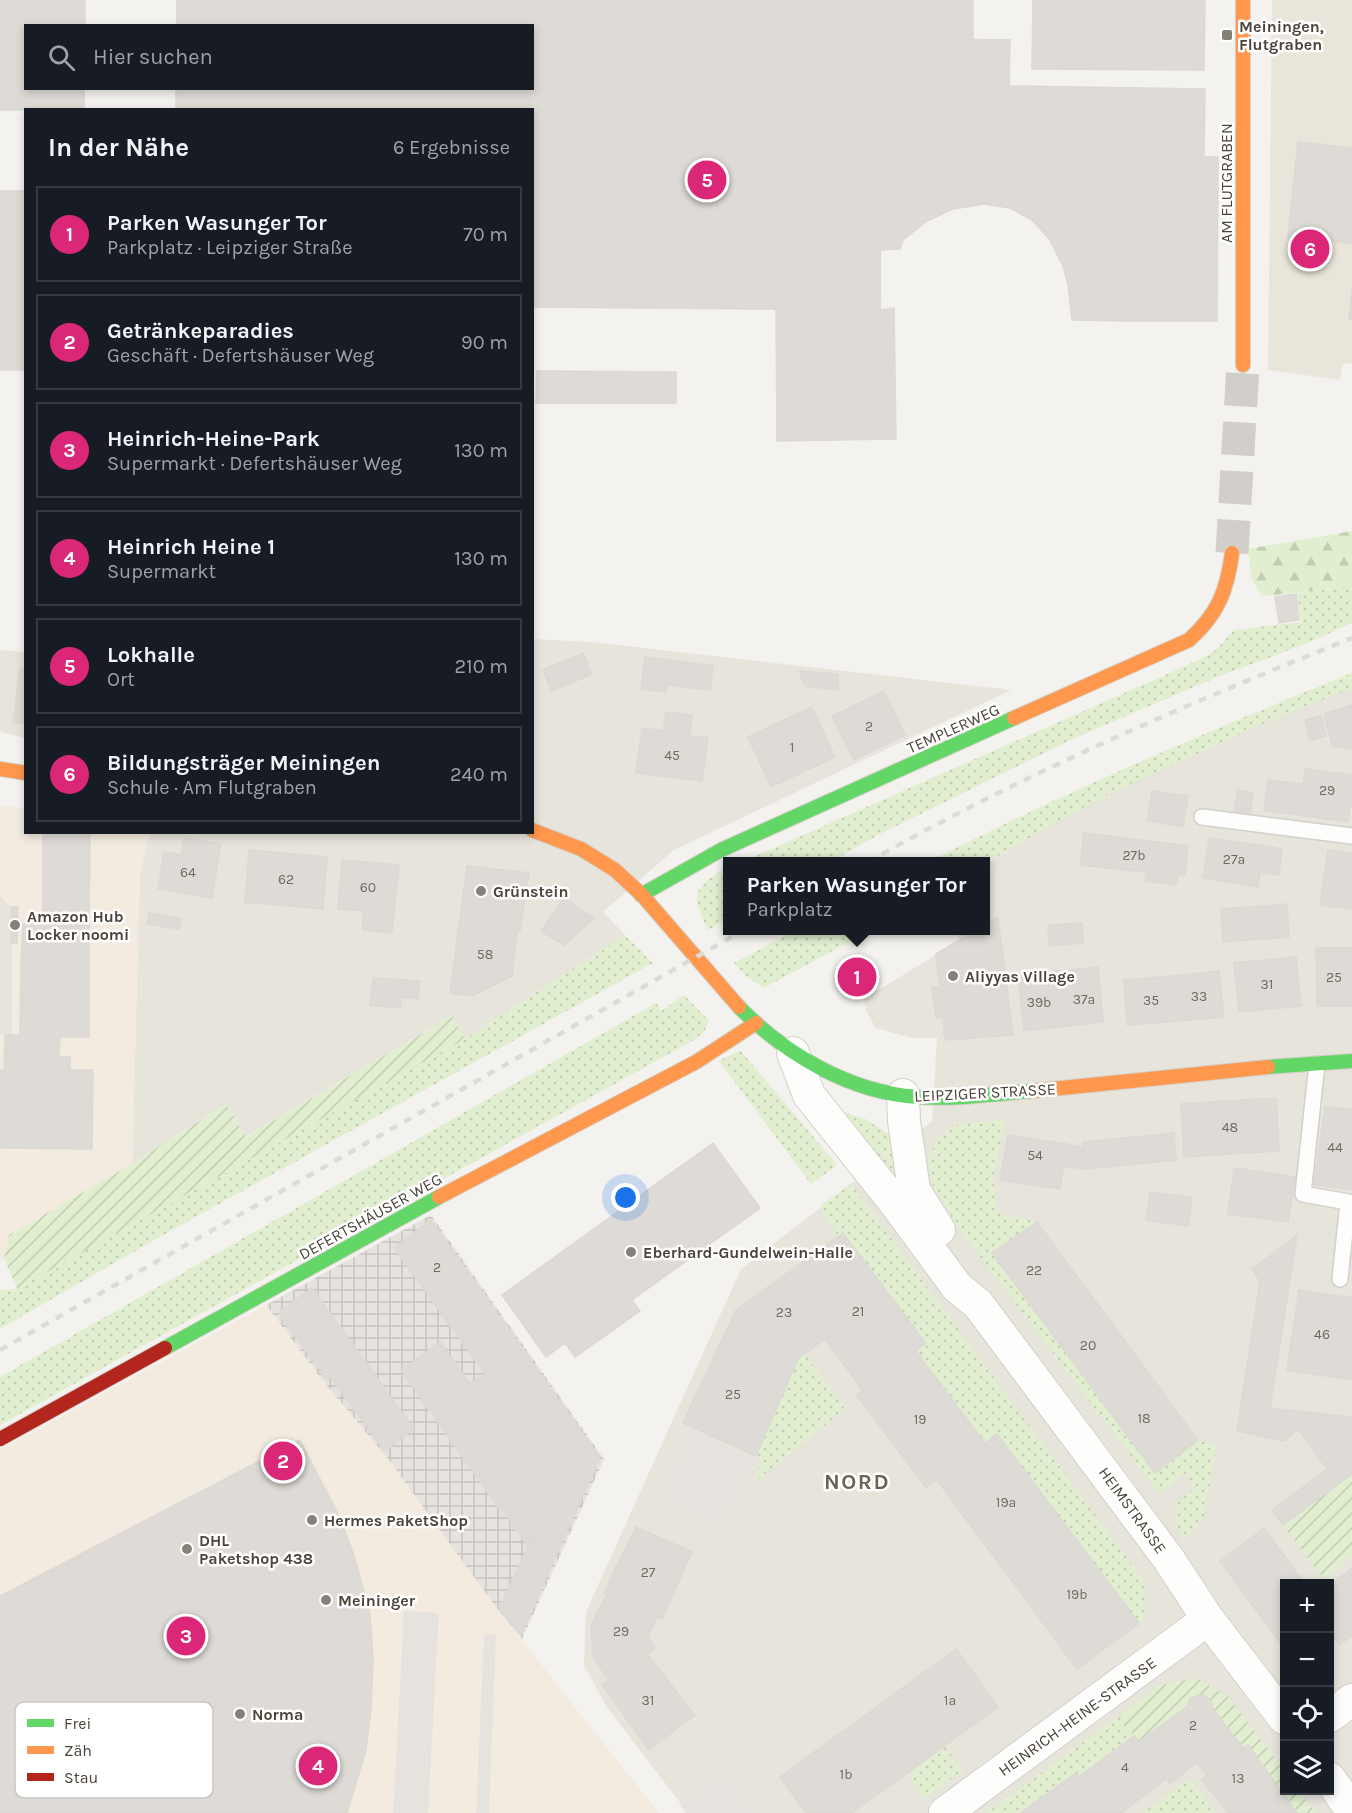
<!DOCTYPE html>
<html lang="de">
<meta charset="utf-8">
<style>
:root{--surface:#171b24;--page:#242831;--text:#f1f3f6;--muted:#9ea1a6;--line:#363941;--accent:#db2777}
body{margin:0;font-family:Karla,sans-serif;background:var(--page);color:var(--text)}
.controls{position:absolute;right:18px;bottom:18px;display:grid;overflow:hidden;border-radius:0px;box-shadow:0 3px 9px #0003}
.controls button{width:54px;height:54px;display:grid;place-items:center;padding:0;border:0;border-bottom:2px solid var(--line);background:var(--surface);color:var(--text);font:30px sans-serif}
.you{position:absolute;left:626px;top:1198px;width:21px;height:21px;margin:-15px;border:4px solid #fff;border-radius:50%;background:#1a73e8;box-shadow:0 0 0 9px #1a73e833}
.badge{display:grid;place-items:center;width:39px;height:39px;border-radius:50%;background:var(--accent);color:#fff;font-size:20px;font-weight:700}
.pin{position:absolute;translate:-50% -50%;border:3px solid #fff;box-shadow:0 2px 6px #0006}
.popup{position:absolute;left:723px;top:857px;width:267px;height:78px;box-sizing:border-box;display:grid;place-content:center;border-radius:0px;background:var(--surface);filter:drop-shadow(0 2px 4px #0005);font-size:20px;white-space:nowrap;color:var(--muted)}
.popup b{font-size:22px;color:var(--text)}
.popup::after{content:'';position:absolute;left:50%;top:100%;margin-left:-12px;border:12px solid transparent;border-top-color:var(--surface)}
.list{margin:0;padding:0;list-style:none}
h2{display:flex;justify-content:space-between;align-items:center;height:78px;margin:0;padding:0 24px;font-size:26px}
h2 small{font-size:20px;font-weight:400;color:var(--muted)}
.list li{display:grid;grid-template-columns:39px 1fr auto;gap:18px;align-items:center;box-sizing:border-box;height:96px;margin:0 12px 12px;padding:0 12px;border:2px solid var(--line);border-radius:0px}
.list b{display:block;font-size:22px;white-space:nowrap}
.list p{margin:0;font-size:20px;white-space:nowrap;color:var(--muted)}
.list em{font-size:20px;font-style:normal;color:var(--muted)}
.icon{flex:none;width:33px;height:33px;fill:none;stroke:currentColor;stroke-width:2;stroke-linecap:round;stroke-linejoin:round}
.map{position:relative;flex:none;width:1352px;height:1813px;overflow:hidden}
.search{position:absolute;background:var(--surface);box-shadow:0 3px 9px #0003;left:24px;top:24px;width:510px;height:66px;display:flex;align-items:center;gap:15px;box-sizing:border-box;padding:0 21px;border-radius:0px;color:var(--muted);font-size:22px}
.panel{position:absolute;background:var(--surface);box-shadow:0 3px 9px #0003;left:24px;top:108px;width:510px;height:726px;border-radius:0px}
.map>svg:first-child{display:block}
.residential{fill:#e7e4dc;fill-rule:evenodd}
.commercial{fill:#f3ebdf}
.industrial{fill:url(#industrial-grid)}
.education{fill:#eae5da}
.grass{fill:url(#grass-dots)}
.forest{fill:url(#forest-firs)}
.garden{fill:url(#garden-furrows)}
.parking{fill:#e6e3df}
.building{fill:#dedbd6;stroke:#dcd9d4;stroke-width:1.5}
.lines{fill:none;stroke-linecap:round;stroke-linejoin:round}
.secondary-tunnel{stroke:#d2cfca;stroke-width:33;stroke-dasharray:33 16;stroke-linecap:butt}
.lane-casing{stroke:#d2d0cb;stroke-width:18}
.street-casing{stroke:#d2d0cb;stroke-width:34}
.fast-casing{stroke:#d3cfc5;stroke-width:16}
.slow-casing{stroke:#d3cfc5;stroke-width:16}
.jam-casing{stroke:#d3cfc5;stroke-width:16}
.lane{stroke:#fdfdfc;stroke-width:15}
.street{stroke:#fdfdfc;stroke-width:32}
.fast{stroke:#63d668;stroke-width:14}
.slow{stroke:#ff974d;stroke-width:14}
.jam{stroke:#b3261e;stroke-width:14}
.rail{stroke:#dbdbda;stroke-width:4.5;stroke-dasharray:8 8;stroke-linecap:butt}
.poi-dot{fill:#868178;stroke:#fff;stroke-width:2}
.labels{text-anchor:middle;stroke-width:5;stroke-linejoin:round;paint-order:stroke}
.number-label{font-size:14px;fill:#706a61}
.poi-label{font-size:16px;font-weight:bold;fill:#4b4439;stroke:#fff;text-anchor:start}
.street-label{font-size:16px;fill:#4b4439;stroke:#fff}
.district-label{font-size:22px;font-weight:bold;letter-spacing:1.5px;fill:#6e6250;stroke:#fff}
.key{fill:#fff;stroke:#c9c7c4;stroke-width:1.5}
.key-label{font-size:16px;fill:#4b4439}
</style>
<div class="map">
<svg width="1352" height="1813" viewBox="0 0 1352 1813">
<defs>
<pattern id="industrial-grid" width="8" height="8" patternUnits="userSpaceOnUse" patternTransform="scale(1.5)"><rect width="8" height="8" fill="#e6e2de"/><path d="M0 4h8M4 0v8" fill="none" stroke="#c7c3bf"/></pattern>
<pattern id="grass-dots" width="8" height="8" patternUnits="userSpaceOnUse" patternTransform="scale(1.5)"><rect width="8" height="8" fill="#e1eecf"/><path d="M2 2h.1M6 6h.1" fill="none" stroke="#c3cdb2" stroke-width="1.8" stroke-linecap="round"/></pattern>
<pattern id="forest-firs" width="22" height="20" patternUnits="userSpaceOnUse" patternTransform="scale(1.5)"><rect width="22" height="20" fill="#e1eecf"/><path d="M5 1l3.5 6h-7zM16 11l3.5 6h-7z" fill="#c3cdb2"/></pattern>
<pattern id="garden-furrows" width="10" height="10" patternUnits="userSpaceOnUse" patternTransform="scale(1.5)"><rect width="10" height="10" fill="#e1eecf"/><path d="M-1 1l2-2M0 10L10 0M9 11l2-2" fill="none" stroke="#c3cdb2"/></pattern>
</defs>
<rect width="100%" height="100%" fill="#f4f2ee"/>
<path class="residential" d="M533 639 592 642 1011 690 674 850 603 912 625 935 465 1039 452 1016 245 1137 226 1104 132 1164 140 872 150 833 532 832Z
M0 650 25 652V738L0 732Z
M1352 674V1813H688L606 1706 584 1665 586 1612 741 1269 932 1121 937 1038H912L876 1028 866 1011 864 999 960 940 955 931 986 930V864L1009 850 996 828ZM1284 1584H1330V1790H1284Z
M0 894 12 908V1035H0Z"/>
<path class="commercial" d="M0 805 25 809 26 832 150 833 140 872 132 1164 9 1235 4 1258 0 1260V1035H12V907L0 893Z
M266 1305 324 1382 389 1460 498 1610 659 1813H0V1450Z"/>
<path class="industrial" d="M431 1215 604 1459 522 1639 498 1610 389 1460 324 1382 266 1305Z"/>
<path class="education" d="M1272 0H1352V364L1343 363 1340 380 1268 370Z"/>
<path class="grass" d="M1352 587V623L1305 644 1217 677 1075 738 882 833 832 861 742 862 1199 660 1216 650 1234 630 1301 622 1297 593Z
M1352 673V689L1296 709 1112 792 1060 820 986 863V862L930 861C1067 791 1209 731 1352 673Z
M728 868V919L708 930C691 897 692 885 728 868Z
M796 930H869V931L764 988 746 976 734 963Z
M625 935 653 963 147 1244 0 1329V1290L17 1289 465 1039Z
M684 995 709 1021 704 1032 694 1040 0 1425V1377L656 1003 661 1011Z
M740 1050 837 1165 811 1184 719 1061Z
M841 1111 865 1119 892 1136 899 1173 896 1190Z
M1005 1120 993 1180 998 1213 1037 1222 992 1254 1155 1473 1198 1440 1216 1446 1204 1516 1185 1539 1173 1519 1180 1512 1175 1505 1196 1487 1185 1473 1159 1493 963 1234 934 1188 928 1166 929 1157 937 1140 951 1128 960 1124Z
M851 1184 1144 1581 1146 1614 1139 1623 997 1434 985 1443 915 1350 926 1342 843 1233 838 1236 820 1206Z
M805 1354 845 1409 752 1484 762 1461 756 1456 798 1359Z
M1119 1716 1133 1735 1079 1775 1076 1772 1019 1813H987Z
M945 1747 963 1770 925 1798 908 1775Z
M1190 1779 1215 1813H1143Z"/>
<path class="forest" d="M1352 531V587L1262 596 1252 580 1248 549Z"/>
<path class="garden" d="M452 1016 465 1039 17 1289 4 1258 9 1235 132 1164 226 1104 246 1137Z
M1352 1474V1557L1324 1579 1283 1525Z
M1196 1678 1228 1696 1284 1771V1790L1299 1791 1316 1813H1297L1248 1746 1244 1749 1213 1709 1211 1701 1204 1695 1193 1696 1189 1700 1188 1706 1138 1742 1119 1716 1160 1685Z"/>
<path class="parking" d="M691 1428 756 1460 722 1525 659 1494Z
M404 1611 439 1613 428 1813H393Z
M484 1635H496L489 1813H476Z
M722 1771 754 1813H686L680 1805Z"/>
<path class="building" d="M0 0H85V26H26V88H84V110H0Z
M177 0H973V39L882 38 880 310 532 307V110H176V88H532V26H177Z
M1033 0H1205L1204 70 1032 69Z
M882 38 1010 40 1009 86 1205 89 1204 157 1127 156 1126 321 1072 320 1068 285 1063 266 1050 240 1032 220 1010 208 984 204 953 209 927 221 903 240 900 249 880 250Z
M1298 142 1352 148V243L1288 237Z
M1127 156 1218 157 1217 321H1126Z
M0 191H26V370H0Z
M1352 289V319H1349Z
M894 308 896 439 777 441 776 309 880 310Z
M537 371 676 372V403H536Z
M1296 594 1299 620 1279 623 1275 597Z
M583 653 592 674 551 691 543 670Z
M645 657 713 666 710 690 667 685 666 692 641 689Z
M20 668 26 669V724L13 723Z
M799 671 838 674V690L805 686Z
M884 691 905 735 854 760 832 716Z
M1352 705V749L1332 746 1324 714Z
M812 707 835 757 771 787 748 737Z
M666 712 692 715 689 736 708 738 702 781 636 773 642 728 663 731Z
M1321 716 1326 736 1310 740 1305 720Z
M1305 769 1352 775V796L1348 822 1298 815Z
M1268 780 1303 784 1298 815 1264 811Z
M1238 790 1253 793 1250 815 1234 812Z
M1152 791 1188 796 1183 827 1147 821Z
M43 832H90L89 926 43 923Z
M1084 833 1188 846 1185 875 1178 874 1176 885 1145 881 1146 872 1080 865Z
M184 838 221 844 212 898 158 889 164 852 181 855Z
M1209 838 1264 846 1258 887 1203 878Z
M1264 846 1282 849 1279 875 1260 872Z
M249 850 327 857 323 909 245 902Z
M1328 850 1352 853V909L1320 905Z
M342 860 399 865 392 933 362 930 364 911 338 909Z
M467 866 529 873 520 931H517L512 976 472 996 450 993Z
M564 898 594 918 564 945 541 931Z
M1287 904 1289 937 1223 942 1221 909Z
M12 907H18L17 943H11Z
M149 913 181 919 179 929 147 924Z
M998 917 1013 1035 945 1040 943 1018H936L932 987H940L936 954 976 930H986V925Z
M43 923 89 926V963H21L23 924Z
M1082 923 1083 943 1049 946 1048 925Z
M1316 948H1352V1006H1317Z
M1296 957 1301 1006 1239 1012 1234 963Z
M21 963H89V1037H60L59 1057H70V1070H93L92 1149 0 1148V1070H4L5 1035H20Z
M1098 967 1103 1022 1024 1031 1018 975Z
M1219 971 1224 1017 1178 1021 1174 976Z
M1174 976 1178 1021 1127 1025 1124 980Z
M373 978 420 981 418 999 401 997 400 1008 370 1005Z
M1276 1098 1279 1151 1184 1157 1181 1104Z
M1325 1106 1352 1110V1190L1314 1185Z
M1174 1133 1176 1160 1085 1169 1083 1142Z
M1008 1135 1067 1144 1060 1189 1000 1180Z
M713 1143 760 1208 632 1300 640 1311 575 1357 565 1343 546 1357 502 1295Z
M1067 1144 1083 1147 1085 1169 1063 1166Z
M1234 1168 1295 1177 1288 1222 1228 1214Z
M1150 1192 1192 1197 1188 1226 1146 1220Z
M431 1220 600 1457 521 1635 499 1609 560 1477 394 1248Z
M1037 1222 1198 1440 1155 1473 992 1253Z
M843 1233 926 1343 862 1390 825 1339 798 1359 756 1456 683 1423 736 1310Z
M1297 1235 1270 1408 1352 1417V1451L1327 1469 1298 1429 1284 1441 1237 1431 1260 1281 1252 1269Z
M312 1288 414 1429 384 1451 330 1376 326 1379 278 1313Z
M1299 1290 1352 1298V1380L1287 1370Z
M440 1342 539 1482 500 1510 401 1370Z
M915 1350 985 1443 926 1488 856 1395Z
M486 1373 560 1477 527 1545 502 1509 539 1482 470 1384Z
M997 1434 1139 1623 1077 1669 937 1480Z
M300 1440 339 1516 354 1555 370 1614 373 1659 371 1710 366 1750 347 1813H0V1596Z
M1352 1451V1474L1283 1525 1272 1510Z
M636 1527 692 1552 662 1619 604 1593Z
M1264 1528 1305 1584H1284V1648L1220 1561Z
M1352 1568V1636L1340 1644 1336 1639 1330 1644V1585Z
M607 1594 657 1617 648 1637 655 1648 609 1680 593 1657 591 1625Z
M956 1649 998 1707 852 1813H806L780 1777Z
M647 1654 695 1715 649 1750 602 1685Z
M1198 1695H1204L1211 1701 1213 1709 1244 1749 1207 1776 1197 1762 1170 1784 1138 1742 1188 1706 1189 1700Z
M1134 1736 1166 1779 1121 1813H1106L1079 1777Z
M1248 1745 1297 1813H1228L1202 1780Z
M1076 1773 1106 1813H1021L1045 1795Z"/>
<g class="lines">
<path class="secondary-tunnel" d="M1232 553 1243 365"/>
<defs>
<path id="lane" d="M1202 817 1352 836
M1317 1064 1303 1194 1348 1202 1340 1279"/>
<path id="street" d="M793 1053 809 1095 896 1204 957 1287 978 1304 1168 1558 1208 1619 1284 1718
M903 1095 904 1121 914 1190 939 1230
M1330 1716 1352 1700
M1330 1779 1352 1811
M945 1813 1208 1619"/>
<path id="fast" d="M641 895 721 850 1014 718
M739 1007C785 1054 849 1092 917 1097 954 1100 994 1094 1032 1091
M1268 1067 1352 1061
M165 1348 439 1197"/>
<path id="slow" d="M1243 0V365
M1014 718 1189 640C1218 614 1227 591 1232 553
M0 769 26 773
M532 830 581 849 615 870 642 895 739 1007
M1032 1091 1268 1067
M439 1197 696 1062 756 1023"/>
<path id="jam" d="M0 1439 165 1348"/>
</defs>
<use href="#lane" class="lane-casing"/>
<use href="#street" class="street-casing"/>
<use href="#fast" class="fast-casing"/>
<use href="#slow" class="slow-casing"/>
<use href="#jam" class="jam-casing"/>
<use href="#lane" class="lane"/>
<use href="#street" class="street"/>
<use href="#fast" class="fast"/>
<use href="#slow" class="slow"/>
<use href="#jam" class="jam"/>
<path class="rail" d="M868 862C1023 774 1187 704 1352 638
M0 1350 744 930"/>
</g>
<g class="poi-dot">
<rect x="1221" y="29" width="12" height="12" rx="3"/>
<circle cx="481" cy="891" r="6"/>
<circle cx="15" cy="925" r="6"/>
<circle cx="953" cy="976" r="6"/>
<circle cx="631" cy="1252" r="6"/>
<circle cx="312" cy="1520" r="6"/>
<circle cx="187" cy="1549" r="6"/>
<circle cx="326" cy="1600" r="6"/>
<circle cx="240" cy="1714" r="6"/>
</g>
<g class="labels">
<g class="number-label">
<text x="869" y="731">2</text>
<text x="792" y="752">1</text>
<text x="672" y="760">45</text>
<text x="1327" y="795">29</text>
<text x="1134" y="860">27b</text>
<text x="1234" y="864">27a</text>
<text x="188" y="877">64</text>
<text x="286" y="884">62</text>
<text x="368" y="892">60</text>
<text x="485" y="959">58</text>
<text x="1334" y="982">25</text>
<text x="1267" y="989">31</text>
<text x="1199" y="1001">33</text>
<text x="1084" y="1004">37a</text>
<text x="1151" y="1005">35</text>
<text x="1039" y="1007">39b</text>
<text x="1230" y="1132">48</text>
<text x="1335" y="1152">44</text>
<text x="1035" y="1160">54</text>
<text x="437" y="1272">2</text>
<text x="1034" y="1275">22</text>
<text x="858" y="1316">21</text>
<text x="784" y="1317">23</text>
<text x="1322" y="1339">46</text>
<text x="1088" y="1350">20</text>
<text x="733" y="1399">25</text>
<text x="1144" y="1423">18</text>
<text x="920" y="1424">19</text>
<text x="1006" y="1507">19a</text>
<text x="648" y="1577">27</text>
<text x="1077" y="1599">19b</text>
<text x="621" y="1636">29</text>
<text x="648" y="1705">31</text>
<text x="950" y="1705">1a</text>
<text x="1193" y="1730">2</text>
<text x="1125" y="1772">4</text>
<text x="846" y="1779">1b</text>
<text x="1238" y="1783">13</text>
</g>
<g class="poi-label">
<text x="1239" y="32">Meiningen,<tspan x="1239" dy="18">Flutgraben</tspan></text>
<text x="493" y="897">Grünstein</text>
<text x="27" y="922">Amazon Hub<tspan x="27" dy="18">Locker noomi</tspan></text>
<text x="965" y="982">Aliyyas Village</text>
<text x="643" y="1258">Eberhard-Gundelwein-Halle</text>
<text x="324" y="1526">Hermes PaketShop</text>
<text x="199" y="1546">DHL<tspan x="199" dy="18">Paketshop 438</tspan></text>
<text x="338" y="1606">Meininger</text>
<text x="252" y="1720">Norma</text>
</g>
<g class="street-label">
<text transform="translate(1226 183) rotate(-90)" y="6">AM FLUTGRABEN</text>
<text transform="translate(953 728) rotate(-24)" y="6">TEMPLERWEG</text>
<text transform="translate(985 1092) rotate(-3)" y="6">LEIPZIGER STRASSE</text>
<text transform="translate(370 1216) rotate(-29)" y="6">DEFERTSHÄUSER WEG</text>
<text transform="translate(1133 1510) rotate(54)" y="6">HEIMSTRASSE</text>
<text transform="translate(1077 1716) rotate(-36)" y="6">HEINRICH-HEINE-STRASSE</text>
</g>
<g class="district-label">
<text x="857" y="1489">NORD</text>
</g>
</g>
<rect x="15" y="1702" width="198" height="96" rx="9" class="key"/>
<rect x="27" y="1719" width="27" height="8" fill="#63d668"/>
<rect x="27" y="1746" width="27" height="8" fill="#ff974d"/>
<rect x="27" y="1773" width="27" height="8" fill="#b3261e"/>
<g class="key-label">
<text x="64" y="1729">Frei</text>
<text x="64" y="1756">Zäh</text>
<text x="64" y="1783">Stau</text>
</g>
</svg>
<div class="controls">
<button>+</button>
<button>−</button>
<button><svg class="icon" aria-label="locate" viewBox="0 0 24 24"><circle cx="12" cy="12" r="6"/><path d="M12 2v4M12 18v4M2 12h4M18 12h4"/></svg></button>
<button><svg class="icon" aria-label="layers" viewBox="0 0 24 24"><path d="M12 4l9 5-9 5-9-5zM3 14l9 5 9-5"/></svg></button>
</div>
<div class="you"></div>
<div class="pin badge" style="left:857px;top:977px">1</div>
<div class="popup"><b>Parken Wasunger Tor</b>Parkplatz</div>
<div class="pin badge" style="left:283px;top:1461px">2</div>
<div class="pin badge" style="left:186px;top:1636px">3</div>
<div class="pin badge" style="left:318px;top:1766px">4</div>
<div class="pin badge" style="left:707px;top:180px">5</div>
<div class="pin badge" style="left:1310px;top:249px">6</div>
<div class="search"><svg class="icon" aria-label="search" viewBox="0 0 24 24"><circle cx="10" cy="10" r="6"/><path d="M15 15l6 6"/></svg>Hier suchen</div>
<section class="panel">
<h2>In der Nähe<small>6 Ergebnisse</small></h2>
<ul class="list">
<li><span class="badge">1</span><div><b>Parken Wasunger Tor</b><p>Parkplatz · Leipziger Straße</p></div><em>70 m</em></li>
<li><span class="badge">2</span><div><b>Getränkeparadies</b><p>Geschäft · Defertshäuser Weg</p></div><em>90 m</em></li>
<li><span class="badge">3</span><div><b>Heinrich-Heine-Park</b><p>Supermarkt · Defertshäuser Weg</p></div><em>130 m</em></li>
<li><span class="badge">4</span><div><b>Heinrich Heine 1</b><p>Supermarkt</p></div><em>130 m</em></li>
<li><span class="badge">5</span><div><b>Lokhalle</b><p>Ort</p></div><em>210 m</em></li>
<li><span class="badge">6</span><div><b>Bildungsträger Meiningen</b><p>Schule · Am Flutgraben</p></div><em>240 m</em></li>
</ul>
</section>
</div>
